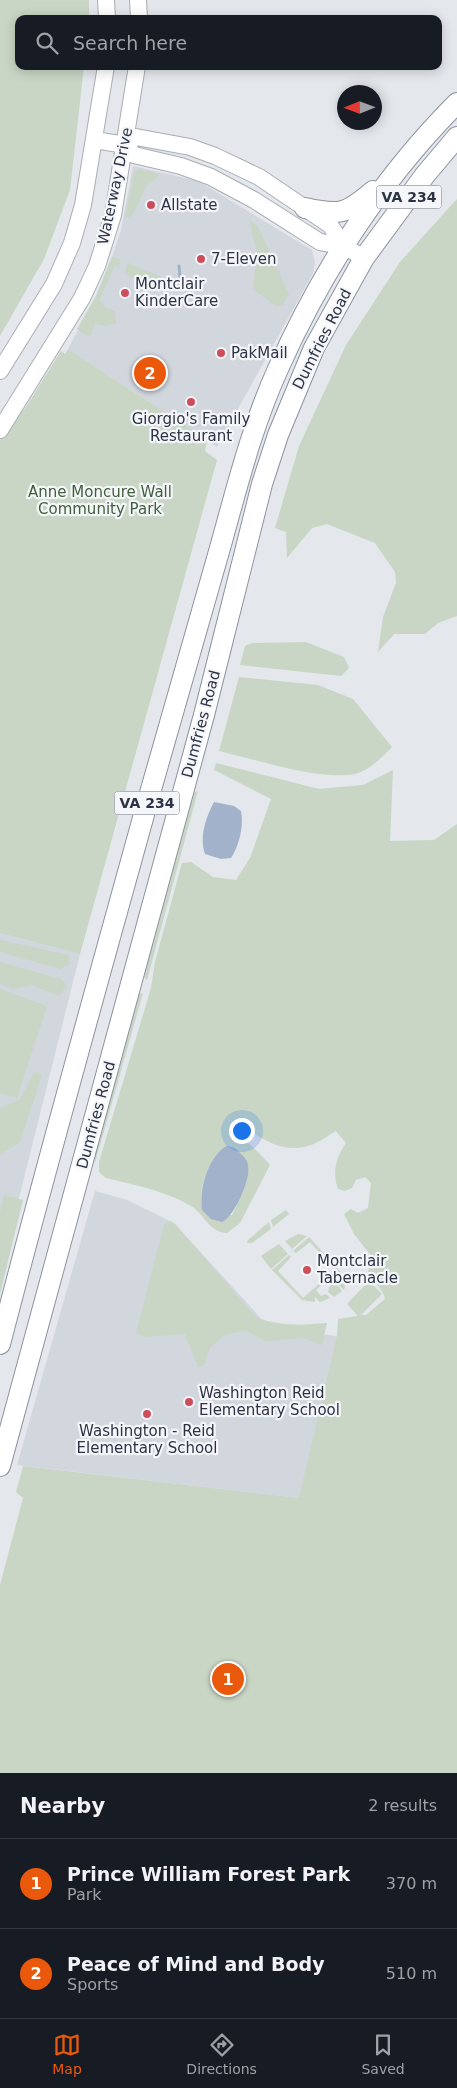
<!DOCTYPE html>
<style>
:root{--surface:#171b24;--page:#242831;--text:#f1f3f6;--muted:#9ea1a6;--line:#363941;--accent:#ea580c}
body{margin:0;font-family:"DejaVu Sans",sans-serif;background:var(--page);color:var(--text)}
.compass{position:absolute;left:337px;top:85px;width:45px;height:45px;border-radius:50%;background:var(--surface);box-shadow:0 2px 12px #0003;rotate:269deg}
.you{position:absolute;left:241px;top:1130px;width:18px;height:18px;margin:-12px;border:4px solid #fff;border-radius:50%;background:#1a73e8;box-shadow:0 0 0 8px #1a73e833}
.badge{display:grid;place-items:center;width:32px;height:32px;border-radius:50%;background:var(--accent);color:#fff;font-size:16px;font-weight:700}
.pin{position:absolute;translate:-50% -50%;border:2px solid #fff;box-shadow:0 1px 5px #0006}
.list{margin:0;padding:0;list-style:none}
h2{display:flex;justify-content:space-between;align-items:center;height:65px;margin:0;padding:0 20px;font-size:21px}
h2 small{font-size:16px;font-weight:400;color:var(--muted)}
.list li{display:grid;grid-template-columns:32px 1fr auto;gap:15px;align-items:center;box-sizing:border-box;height:90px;padding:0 20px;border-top:1px solid var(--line)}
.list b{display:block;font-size:19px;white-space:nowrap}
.list p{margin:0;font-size:16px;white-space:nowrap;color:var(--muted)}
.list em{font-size:16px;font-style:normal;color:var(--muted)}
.icon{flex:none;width:28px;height:28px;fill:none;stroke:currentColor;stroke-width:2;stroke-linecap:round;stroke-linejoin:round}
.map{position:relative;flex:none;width:457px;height:1773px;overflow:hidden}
.search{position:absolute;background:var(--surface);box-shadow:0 2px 12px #0003;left:15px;right:15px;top:15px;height:55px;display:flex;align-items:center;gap:12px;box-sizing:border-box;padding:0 18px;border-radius:10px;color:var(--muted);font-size:19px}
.sheet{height:245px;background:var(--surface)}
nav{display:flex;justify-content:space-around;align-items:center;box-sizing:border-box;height:70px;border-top:1px solid var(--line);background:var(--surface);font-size:14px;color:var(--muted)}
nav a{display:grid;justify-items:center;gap:2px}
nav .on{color:var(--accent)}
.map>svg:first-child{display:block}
.built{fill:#d2d6dd}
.green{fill:#c9d5c5;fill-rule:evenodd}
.water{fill:#a1b2ca}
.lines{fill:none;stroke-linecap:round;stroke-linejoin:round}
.stream{stroke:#a1b2ca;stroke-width:3}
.secondary-casing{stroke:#a9adb6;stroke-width:18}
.highway-casing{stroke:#8c93a2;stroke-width:22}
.secondary{stroke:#fff;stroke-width:16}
.highway{stroke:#fff;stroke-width:20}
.poi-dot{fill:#cb4e5a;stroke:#f4f6f9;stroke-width:2}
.labels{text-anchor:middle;stroke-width:4.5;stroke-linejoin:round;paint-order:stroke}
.shield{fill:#f4f6f9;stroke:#686e7a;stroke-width:1}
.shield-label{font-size:14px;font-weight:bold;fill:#2c3344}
.street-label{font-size:15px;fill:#2c3344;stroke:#f4f6f9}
.poi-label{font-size:15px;fill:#2c3344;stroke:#f4f6f9;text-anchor:start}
.park-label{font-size:15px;fill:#3f5f3a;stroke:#f4f6f9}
</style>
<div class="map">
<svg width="457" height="1773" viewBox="0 0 457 1773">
<rect width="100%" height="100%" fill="#e4e7eb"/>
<path class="built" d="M133 166 198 181 312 250 315 262 313 273 217 447 68 349 96 296 112 257 121 230Z
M0 933 80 954 0 1274Z
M95 1191 127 1200 174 1223 268 1326 355 1339 324 1501 17 1465Z"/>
<path class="green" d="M0 0H89V19H19V66H84L70 190 44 259 0 336Z
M139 169 159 174 155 180 148 183 132 216 125 218 134 174Z
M457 199V616L438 623 425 634H394L378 652 383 617 396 583 395 572 375 543 327 524 312 528 287 558 286 532 275 528 299 446 346 345 400 262Z
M249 219 258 227 289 294 283 304 277 307 253 289 257 253Z
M112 257 121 260 119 266 115 265 99 301 103 303 105 308 115 311 116 324 105 326 95 324 91 335 87 336 77 329 96 296Z
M128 263 162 277 157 289 128 275 125 271Z
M68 349 207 440 205 451 217 460 80 954 0 933V440L26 407 61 351 65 354Z
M306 642 344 657 349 668 341 676 240 665 245 646 252 643Z
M239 677 318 685 353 699 392 747C381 758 370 770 355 774 320 781 255 759 219 751Z
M216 763 319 789 363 785 393 770 390 841 434 840 457 824V1773H0V1585L23 1498 16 1492 23 1466 299 1498 337 1336 338 1319 358 1316 347 1304 369 1281 382 1294 361 1315H366L385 1299C383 1288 372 1282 368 1271L373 1258 354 1234 344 1214 351 1209 358 1213 368 1208 371 1183 365 1177 356 1180 352 1188 345 1191 338 1189C332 1172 336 1158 346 1143L336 1131C327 1136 317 1144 308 1146 279 1154 259 1136 236 1122L229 1132C246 1138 258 1152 270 1165L240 1223 227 1233C209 1232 205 1215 191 1206 166 1191 135 1185 106 1178L99 1172V1162L151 988 155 962 182 863 191 862 213 877 236 880 250 858 271 799 214 770ZM230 1146C260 1163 245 1190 232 1215L206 1214C192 1198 211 1153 230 1146Z
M198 791 147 980 142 975 192 793Z
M0 940 69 955V964L61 969 0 952Z
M0 962 61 979 67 986 59 996 32 985 13 989 0 984Z
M0 989 47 1006 17 1098 0 1093Z
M143 993 95 1163 94 1157 137 995Z
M34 1072 42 1075 20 1142 0 1155V1109L20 1099Z
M4 1195 23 1200 0 1294V1212Z
M286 1210 289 1214 273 1227 271 1220Z
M170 1221 174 1223 256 1317C280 1327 302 1325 327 1323L322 1345 303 1338 265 1341 247 1331 234 1333 223 1336 210 1348 204 1366 198 1367 185 1334 144 1337 136 1333 164 1225Z
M269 1222 271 1229 252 1243H247L248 1240Z
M298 1234 307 1236 292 1249 285 1241Z
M309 1237 347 1279 344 1290 333 1280 342 1291 334 1297 328 1292 330 1285 326 1281 316 1290 321 1296 326 1294 330 1298 320 1302 315 1297V1302L302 1300 272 1270 289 1255 291 1257 278 1271 303 1298 335 1270 310 1242 296 1253 293 1251Z
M279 1244 288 1254 271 1269 261 1256Z"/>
<path class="water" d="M214 802 234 806 241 811C244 826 239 846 231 858L221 859 205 854C199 837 206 817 214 802Z
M226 1146C232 1146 236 1148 240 1153 243 1156 248 1160 248 1166 251 1179 235 1216 222 1222L211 1219 202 1210C199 1189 208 1158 226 1146Z
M215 1668 228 1671 221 1689 210 1687Z"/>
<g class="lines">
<path class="stream" d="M179 266 181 288"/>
<defs>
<path id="secondary" d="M106 0 107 19
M138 0 139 19
M95 140 125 145 134 155 181 166 211 177 254 200 320 242 344 246 364 258
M125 145 136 137 190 147 215 156 259 177 330 225 344 246
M0 371 54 284 72 243 83 205 106 66
M0 430 82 298 97 266 113 215 137 66"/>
<path id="highway" d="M305 208C340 216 346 214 373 191
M0 1344C47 1162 98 981 148 800 172 715 196 631 220 548 237 487 252 426 278 369 321 272 382 178 457 103
M0 1466 204 715 262 484 278 435 314 348 364 258 425 175 457 137"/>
</defs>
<use href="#secondary" class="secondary-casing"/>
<use href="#highway" class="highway-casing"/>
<use href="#secondary" class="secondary"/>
<use href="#highway" class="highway"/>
</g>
<g class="poi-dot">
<circle cx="151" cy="205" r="5"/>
<circle cx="201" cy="259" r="5"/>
<circle cx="125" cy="293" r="5"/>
<circle cx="221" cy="353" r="5"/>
<circle cx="191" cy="402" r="5"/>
<circle cx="307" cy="1270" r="5"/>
<circle cx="189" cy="1402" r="5"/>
<circle cx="147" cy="1414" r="5"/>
</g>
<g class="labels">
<g class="shield">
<rect x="376.5" y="185.5" width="65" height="23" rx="4"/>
<rect x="114.5" y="791.5" width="65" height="23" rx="4"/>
</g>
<g class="shield-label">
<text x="409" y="202">VA 234</text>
<text x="147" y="808">VA 234</text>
</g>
<g class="street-label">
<text transform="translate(115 186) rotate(-78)" y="5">Waterway Drive</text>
<text transform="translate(322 339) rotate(-63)" y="5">Dumfries Road</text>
<text transform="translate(201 724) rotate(-75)" y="5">Dumfries Road</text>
<text transform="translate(96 1115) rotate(-75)" y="5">Dumfries Road</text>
</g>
<g class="poi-label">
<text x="161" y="210">Allstate</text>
<text x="211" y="264">7-Eleven</text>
<text x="135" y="289">Montclair<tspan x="135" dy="17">KinderCare</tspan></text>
<text x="231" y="358">PakMail</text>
<text x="191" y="424" text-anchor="middle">Giorgio's Family<tspan x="191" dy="17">Restaurant</tspan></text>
<text x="317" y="1266">Montclair<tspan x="317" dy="17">Tabernacle</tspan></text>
<text x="199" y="1398">Washington Reid<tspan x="199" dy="17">Elementary School</tspan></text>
<text x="147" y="1436" text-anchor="middle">Washington - Reid<tspan x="147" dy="17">Elementary School</tspan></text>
</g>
<g class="park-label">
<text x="100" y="497">Anne Moncure Wall<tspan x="100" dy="17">Community Park</tspan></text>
</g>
</g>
</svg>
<svg class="compass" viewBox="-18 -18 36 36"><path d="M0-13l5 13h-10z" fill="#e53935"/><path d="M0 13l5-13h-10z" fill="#9ea1a6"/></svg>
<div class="you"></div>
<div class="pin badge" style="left:228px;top:1679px">1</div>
<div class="pin badge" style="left:150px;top:373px">2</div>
<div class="search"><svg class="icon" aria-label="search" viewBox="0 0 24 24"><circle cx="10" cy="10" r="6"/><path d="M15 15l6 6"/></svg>Search here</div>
</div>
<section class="sheet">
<h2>Nearby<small>2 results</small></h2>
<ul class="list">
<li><span class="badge">1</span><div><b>Prince William Forest Park</b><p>Park</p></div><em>370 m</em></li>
<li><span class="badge">2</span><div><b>Peace of Mind and Body</b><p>Sports</p></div><em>510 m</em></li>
</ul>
</section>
<nav>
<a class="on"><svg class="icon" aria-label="map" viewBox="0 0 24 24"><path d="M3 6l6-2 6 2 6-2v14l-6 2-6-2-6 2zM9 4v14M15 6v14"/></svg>Map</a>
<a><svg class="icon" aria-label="directions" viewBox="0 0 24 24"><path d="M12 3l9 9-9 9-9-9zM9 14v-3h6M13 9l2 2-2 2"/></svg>Directions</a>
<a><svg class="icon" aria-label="saved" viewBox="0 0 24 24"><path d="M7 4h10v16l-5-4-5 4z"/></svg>Saved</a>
</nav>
